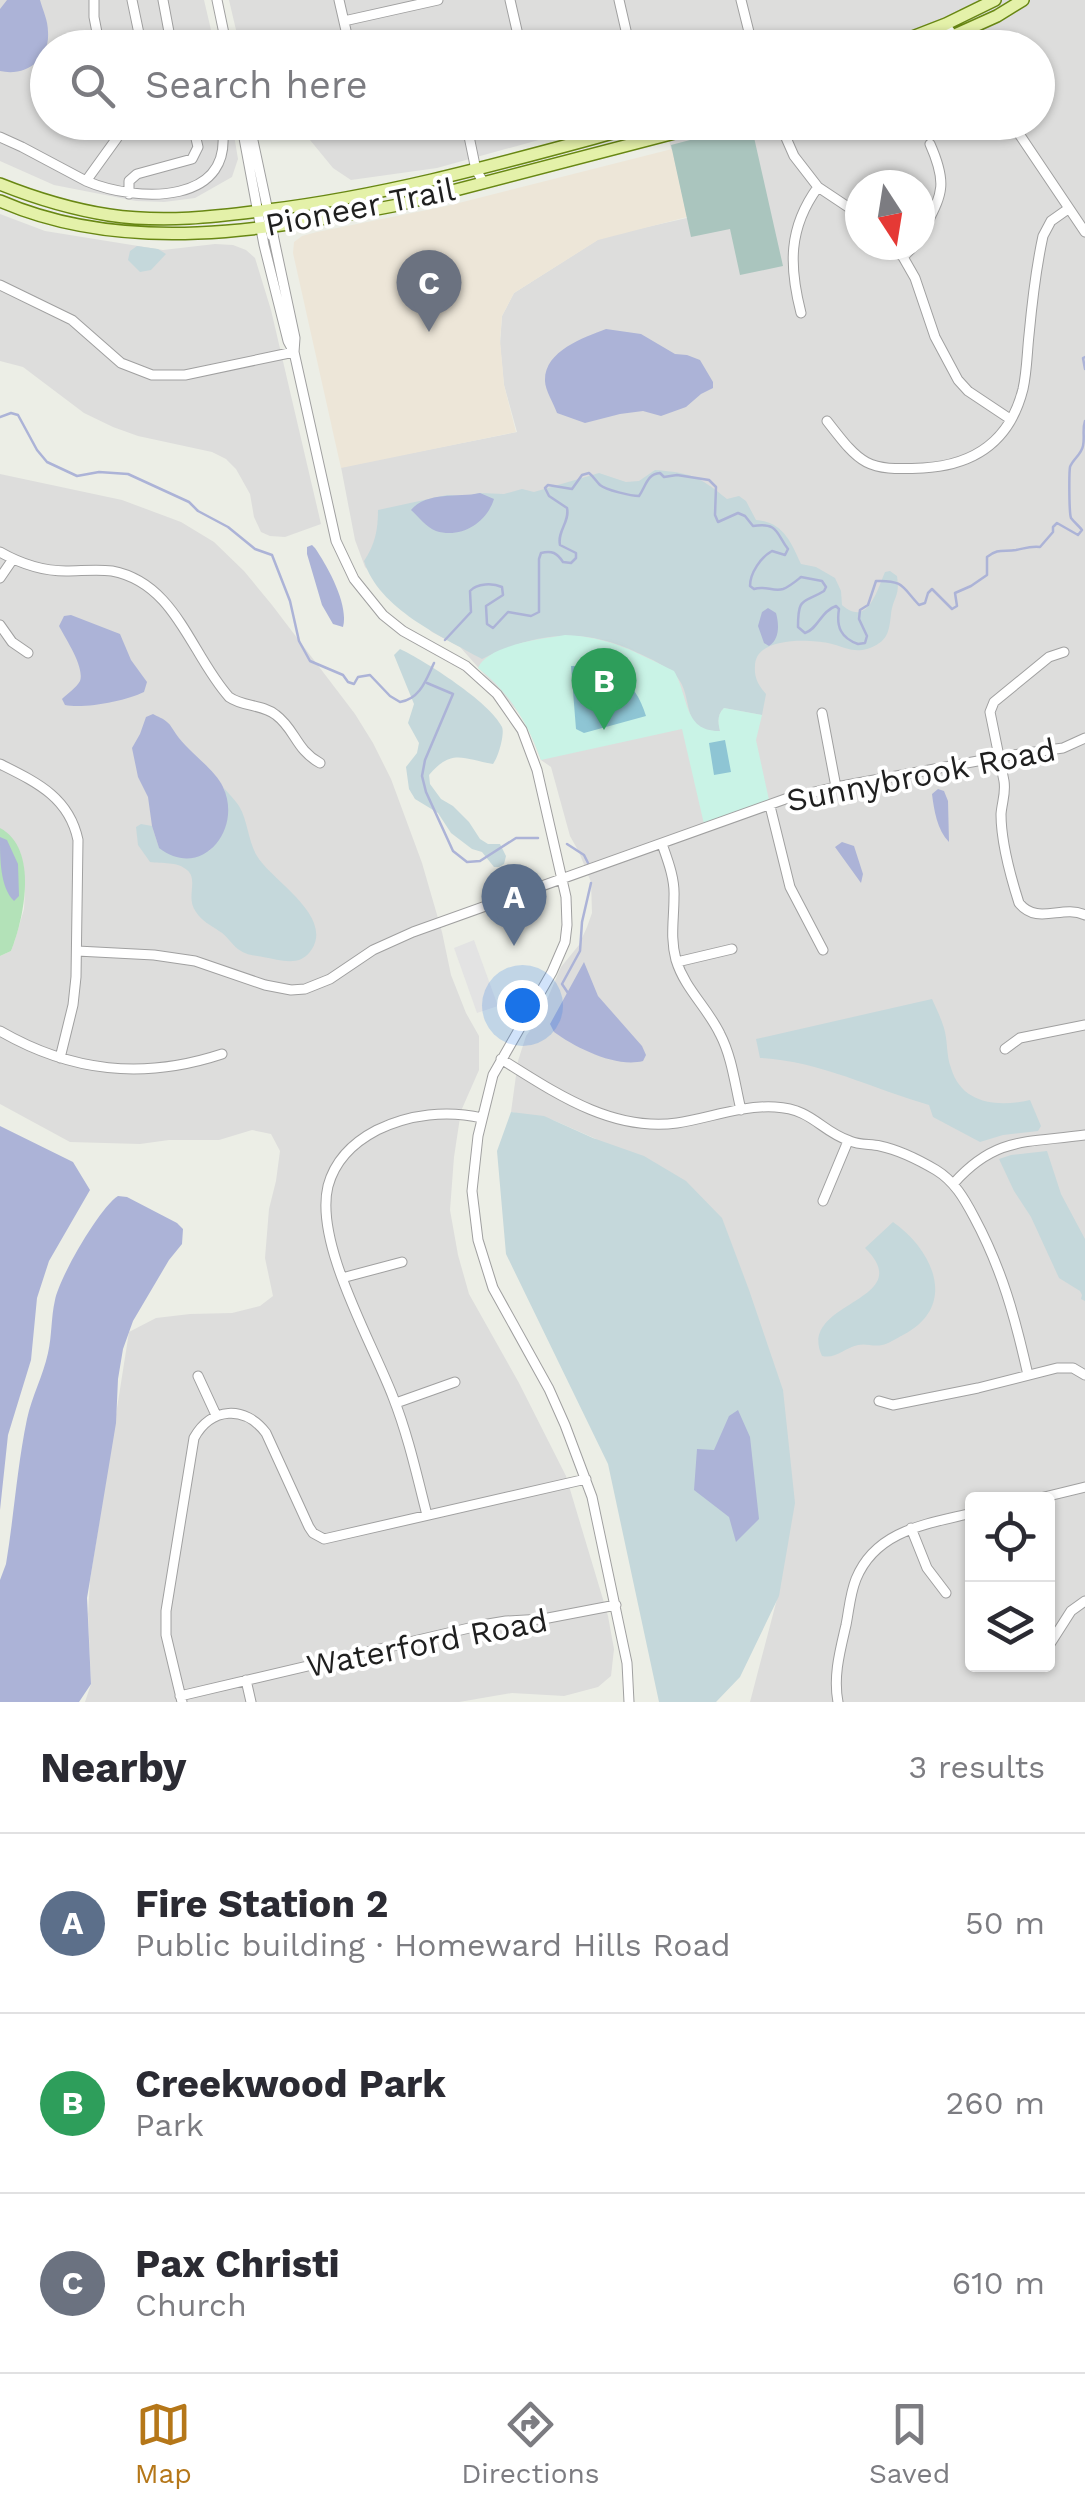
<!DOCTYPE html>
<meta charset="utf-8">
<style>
:root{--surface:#fff;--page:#f7f7f7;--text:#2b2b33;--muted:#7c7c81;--line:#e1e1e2;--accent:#b57719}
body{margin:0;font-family:"Work Sans",sans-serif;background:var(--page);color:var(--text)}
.controls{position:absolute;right:30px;bottom:30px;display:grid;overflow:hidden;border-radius:10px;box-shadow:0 2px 8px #0004}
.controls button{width:90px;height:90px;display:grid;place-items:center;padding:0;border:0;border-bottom:2px solid var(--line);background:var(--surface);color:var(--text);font:50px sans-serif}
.compass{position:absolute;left:845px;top:170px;width:90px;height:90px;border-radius:50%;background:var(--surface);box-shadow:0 2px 8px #0004;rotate:168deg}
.you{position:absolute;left:522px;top:1005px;width:35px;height:35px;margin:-25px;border:8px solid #fff;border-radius:50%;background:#1a73e8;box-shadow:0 0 0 15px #1a73e833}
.badge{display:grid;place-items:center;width:65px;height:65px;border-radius:50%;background:var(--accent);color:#fff;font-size:32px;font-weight:700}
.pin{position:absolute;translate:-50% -82px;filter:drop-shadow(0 2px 5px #0008)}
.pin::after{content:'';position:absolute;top:52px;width:35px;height:30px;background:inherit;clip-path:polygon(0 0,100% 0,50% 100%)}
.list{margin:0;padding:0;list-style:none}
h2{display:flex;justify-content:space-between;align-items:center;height:130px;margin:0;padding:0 40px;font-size:42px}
h2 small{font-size:32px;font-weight:400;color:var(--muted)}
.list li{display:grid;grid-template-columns:65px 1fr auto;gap:30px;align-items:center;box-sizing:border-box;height:180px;padding:0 40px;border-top:2px solid var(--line)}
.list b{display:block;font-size:38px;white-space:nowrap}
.list p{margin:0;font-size:32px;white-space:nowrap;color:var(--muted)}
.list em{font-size:32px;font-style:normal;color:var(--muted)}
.icon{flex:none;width:55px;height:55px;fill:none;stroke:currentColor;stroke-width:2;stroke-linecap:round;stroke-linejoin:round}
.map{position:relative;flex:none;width:1085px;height:1702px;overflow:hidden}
.search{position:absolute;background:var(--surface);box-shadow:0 2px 8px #0004;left:30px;right:30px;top:30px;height:110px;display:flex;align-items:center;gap:25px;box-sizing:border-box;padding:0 35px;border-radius:55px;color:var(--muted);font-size:38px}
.sheet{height:670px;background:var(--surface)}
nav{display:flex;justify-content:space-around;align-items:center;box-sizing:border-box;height:140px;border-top:2px solid var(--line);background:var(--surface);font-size:28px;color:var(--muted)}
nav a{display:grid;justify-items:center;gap:5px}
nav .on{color:var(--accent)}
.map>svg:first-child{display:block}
.residential{fill:#dddddc;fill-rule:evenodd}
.commercial{fill:#ede6d8}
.grass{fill:#b3e2b8}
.wetland{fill:#c5d8db}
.cemetery{fill:#aac5be}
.park{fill:#c9f3e6}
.pitch{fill:#8ec5d4}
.parking{fill:#e3e3e3}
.water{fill:#acb3d7}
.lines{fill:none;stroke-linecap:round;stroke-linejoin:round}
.stream{stroke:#acb3d7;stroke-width:2.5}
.minor-casing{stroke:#a0a0a0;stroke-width:11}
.major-casing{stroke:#688713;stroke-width:14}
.minor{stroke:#fff;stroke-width:9}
.major{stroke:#e4f1a9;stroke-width:11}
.labels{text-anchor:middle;stroke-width:8;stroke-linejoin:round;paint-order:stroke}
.street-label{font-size:32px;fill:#1f1f1f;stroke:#fff}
</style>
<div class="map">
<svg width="1085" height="1702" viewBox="0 0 1085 1702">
<rect width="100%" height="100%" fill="#eceee6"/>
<path class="residential" d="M0 0H204L215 47 48 48V122L232 123 238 159 232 177 195 198 164 202 136 201 54 185 0 161Z
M229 0H1085V1702H750L777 1599 596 1139 553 1120 511 1112 518 1061 526 1036 539 1018 561 967 579 945 587 927 592 913 591 882 579 852 570 836 551 767 541 760 529 730 519 713 460 647 432 632 365 567 355 540 341 467 517 432 504 385 500 344 502 316 514 293 602 237 687 218 665 123 1038 122V48L240 47ZM860 185H920V245H860ZM972 1500H1048V1664H972Z
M296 123H600L437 168 351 180 333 168Z
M0 214 45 231 163 250 215 244 233 245 246 250 255 258 271 310 321 524 285 537 270 536 261 532 254 517 250 494 236 469 226 459 212 452 138 436 113 427 84 413 23 367 0 361Z
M0 474 122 500 181 522 214 542 244 571 272 605 355 714 373 743 391 779 422 863 442 932 451 975 466 1013 479 1036V1070L461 1111 454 1157 450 1210 458 1255 469 1294 519 1383 566 1476 608 1616 614 1649 611 1676 598 1687 564 1696 512 1693 459 1702H85L91 1684 88 1614 90 1580 129 1332 156 1318 190 1314 232 1313 260 1306 273 1296 265 1258 269 1209 276 1181 280 1151 271 1134 252 1130 219 1140H169L140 1144 70 1142 0 1104V956L11 951 14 943 24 909 25 890 23 863 0 828Z"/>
<path class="commercial" d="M672 149 687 217 598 240 514 293 502 316 500 340 504 385 516 432 341 468 293 253 294 242 302 236 317 232 447 206Z"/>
<path class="grass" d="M0 828C39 849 24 918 11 951L0 956Z"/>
<path class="wetland" d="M137 246 158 249 166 254 151 270 140 272 128 260 130 251Z
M655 470C691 473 699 476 727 499L739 496 746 501 756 520C783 522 791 542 801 564L816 567 835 578 841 591 842 605C868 628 877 590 885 572L890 571 897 576C900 597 894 595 891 614 889 632 888 642 867 649 852 653 842 646 828 643 808 639 755 637 755 666 754 677 758 685 766 694L762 715 724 708C717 715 718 722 720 731 679 732 695 699 677 677 667 666 651 659 638 653 582 626 536 633 482 659 441 636 379 609 364 561 375 545 378 530 378 510L447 495 466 496 480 493 504 494 522 489 534 492 599 473 626 482 639 481Z
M400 649C425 661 490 702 502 727 505 734 498 758 493 764 463 759 452 748 429 775L430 784 441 799 453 806 469 822 480 839 488 844H500L506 856 504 864 499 867H494L482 852 472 849 451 833 438 813 415 799 409 789 406 767 417 753 419 743 408 723 414 704 394 655Z
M224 788C229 794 235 800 239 806 248 821 248 841 257 856 271 880 333 915 312 949 300 968 281 960 263 957 255 955 249 956 241 951 232 946 228 936 219 931 209 924 203 922 196 912 185 898 199 880 187 870 177 861 162 864 150 862L138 845 136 827 141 824 152 826 159 848 209 851C229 830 230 815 224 788Z
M932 999C936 1008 941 1018 944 1028 948 1041 946 1055 951 1068 962 1105 999 1107 1030 1100L1041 1126 1038 1131 1003 1135 980 1142 933 1117 929 1105C873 1089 819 1061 760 1058L756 1039Z
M511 1112 544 1116 593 1138 644 1156 686 1181 722 1218 749 1290 783 1390 795 1503 779 1596 740 1677 716 1702H659L608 1464 506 1254 497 1151Z
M1047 1151 1061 1194 1085 1239V1301L1081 1299 1082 1295 1080 1291 1059 1278 1031 1217 1014 1191 999 1159 1011 1155Z
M893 1222C933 1250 959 1306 903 1335 897 1338 888 1344 882 1345 873 1347 866 1343 858 1345 844 1348 837 1359 822 1356 796 1301 920 1302 865 1248Z"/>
<path class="cemetery" d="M751 124 783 266 740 275 730 229 691 237 671 145Z"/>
<path class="park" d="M565 635C610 637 635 652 674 671 689 696 683 732 720 731 718 722 717 715 724 708L762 715 756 740 769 800 704 824 682 729 541 760C528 723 509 692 478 668 488 645 541 639 565 635Z"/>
<path class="pitch" d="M571 666C609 665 635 678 646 716L584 733 576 729Z
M725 740 731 772 714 775 709 743Z"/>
<path class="parking" d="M474 940 498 1006 477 1013 454 948Z"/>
<path class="water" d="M7 0H40C43 11 48 20 48 32 50 59 26 77 0 71V9Z
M606 329 641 334 675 354 687 355 700 360 713 382V388L701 394 686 407 661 416 643 411 620 414 585 423 557 413C554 404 545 390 545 381 544 351 583 338 606 329Z
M480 493 494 499C487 522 462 539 436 531 426 527 419 517 411 510 427 491 458 498 480 493Z
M312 545 315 548C328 567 349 605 343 627L333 624 322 605 307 554V547Z
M768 608 776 613C779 624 780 639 769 646L764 643 758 626 762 612Z
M71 615 120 634 131 660 147 682 144 692C126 701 84 709 65 705L62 699C67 694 77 687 80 681 85 667 65 638 59 626L64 616Z
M153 714C158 717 163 718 167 722 171 725 173 730 176 734 188 752 215 769 223 787 243 829 202 881 159 848L152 826 148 797 138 777 132 748 140 734 146 717Z
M938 789 944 791 948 801 949 842C937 830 934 810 932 794Z
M0 837 7 840 18 864 19 896 14 901C0 887 0 859 0 837Z
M842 842 854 846 863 874 861 883 835 847Z
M584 962 598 996 642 1046 646 1055 643 1061C616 1068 576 1048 554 1032L550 1024Z
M0 1126 73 1162 90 1190 49 1261 37 1298 31 1360 8 1435 0 1510Z
M118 1196 127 1197 177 1223 183 1229 182 1244 169 1260 133 1321 123 1349 118 1379 116 1423 87 1598 91 1684 79 1702H0V1580L6 1564C14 1516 17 1467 27 1419 32 1396 43 1376 48 1353 52 1336 51 1317 55 1300 59 1278 100 1207 118 1196Z
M738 1410 750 1437 759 1519 736 1542 729 1517 694 1490 697 1449 714 1450 729 1416Z"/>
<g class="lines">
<path class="stream" d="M1085 357 1083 358 1085 369
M0 417 11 413 18 415 37 450 47 462 77 476 99 472 128 474 189 502 198 511 228 527 255 549 272 555 290 601 299 641 310 661 343 675 348 682 354 684 358 677 370 675 390 696 400 702C420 699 426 680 434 663
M445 640 471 612 470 591C477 583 493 583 502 587L503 595 486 606 487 624 493 628 508 612 531 616 539 612V559L541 553C552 550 557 553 563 562L571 563 576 558V553L560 545C557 531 570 522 567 508L549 496 545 488 548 485 572 489 582 475 589 473C594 477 596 481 600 485 606 490 631 496 639 496 646 486 647 474 660 473L664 477 677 475 709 480 716 487 715 515 718 522 738 513 745 516 753 526C779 522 776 534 788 549L785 555 772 551C761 557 750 573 750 586L754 589C765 585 773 592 783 589 789 587 796 581 801 577L822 581 826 587 824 591C803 604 798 596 798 627L805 633C818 629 821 611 836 606L839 609C836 627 841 638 858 644L865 643 867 636 859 619 860 610 868 605 876 581C904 580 902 587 919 605L925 603 928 593 932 589 952 609 957 606 955 593 971 586 987 575V557C998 548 1004 552 1016 550 1026 548 1030 546 1040 547L1053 532V527L1057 523 1078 535 1082 530C1079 526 1074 522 1071 518 1069 513 1069 473 1070 467 1073 459 1081 455 1083 446 1085 437 1082 430 1085 421
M427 683 453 694 425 760 422 776 426 792 453 851 467 862 480 861 516 838H538
M567 844 584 855 588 863
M568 993 562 984 580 951 582 922 591 883"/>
<defs>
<path id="minor" d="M94 0V17L100 48
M132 0 142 48
M163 0 172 48
M217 0 227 48
M339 0 350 48
M510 0 521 48
M619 0 630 48
M741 0 753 48
M344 21 438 0
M950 31 962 48
M241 122 264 245 288 341 294 352 295 338 249 122
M466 122 476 170 484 183
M779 122 794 156 818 187 860 215
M1011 122 1085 232
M0 137 22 147 86 181 117 138 116 122
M86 181C137 203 239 206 221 122
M129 194V181L137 174 192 159 198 147 192 122
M920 238C940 196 950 189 930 144
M891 245 903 257 915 278 935 337 958 380 968 391 1010 419
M903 257 915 245
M0 285 72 320 121 363 152 375H185L294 352 336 541 354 579 383 615 403 631 466 666 497 694 522 730 537 770 566 897 567 925 565 942 552 972 493 1075 478 1136 472 1191 478 1240 493 1288 549 1389 565 1425 592 1497 627 1663 629 1702
M801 313C789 266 788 228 818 187
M827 421C861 465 866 471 923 468 975 465 1010 441 1023 389 1027 371 1027 353 1029 335 1032 303 1036 268 1043 236L1051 221 1068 209
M0 552C21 564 42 571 66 571 81 571 97 569 112 571 176 583 191 655 229 697 243 707 262 704 276 715 295 729 296 750 320 763
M0 578 13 559
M0 625 12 642 28 653
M1064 652 1049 657 994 702 990 712 1004 781C1006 793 1002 802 1001 814 1001 840 1011 878 1019 903 1038 926 1062 904 1085 915
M822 713 836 787
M0 764C36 782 69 797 78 840L76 977 73 1005 60 1058
M770 806 790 887 823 950
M662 844C668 861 675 879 674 897 674 920 670 937 676 960 685 989 707 1007 720 1034 732 1057 735 1085 741 1110
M77 951 154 955 195 961 265 985 291 990 305 989 330 979 373 950 413 932 788 798 836 787 1005 756 1063 748 1085 738
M677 962 732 949
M0 1031C71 1072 143 1080 222 1054
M1005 1049 1020 1038 1085 1025
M501 1059C554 1092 611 1132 677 1123 709 1118 742 1105 775 1107 813 1109 820 1131 850 1141 859 1145 870 1144 880 1146 899 1150 919 1160 936 1170 954 1181 964 1198 974 1217 1002 1269 1015 1317 1028 1375
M954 1183C996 1136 1027 1143 1085 1135
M823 1201 848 1141
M342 1278 402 1262
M198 1376 216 1415
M879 1401 893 1405 978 1388 1057 1368H1073L1085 1375
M396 1403 455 1382
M1032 1500 1085 1487
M427 1515C417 1476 408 1435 393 1397 372 1342 314 1243 328 1186 335 1160 354 1142 377 1130 410 1114 447 1110 482 1118
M911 1528 927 1568 946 1593
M1048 1647 1071 1611 1085 1601
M1036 1665 1037 1664
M246 1680 251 1702
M180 1696 482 1625 506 1621 543 1619 616 1605
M182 1702 166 1635V1611L194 1438C211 1407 245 1405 266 1433L309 1527 313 1533 324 1539 586 1479
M838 1702C833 1676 840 1651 846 1625 849 1610 850 1594 856 1579 876 1530 927 1524 972 1513"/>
<path id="major" d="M884 48 946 24 995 0
M926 48 997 16 1023 0
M0 184C35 198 71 209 109 215 163 223 215 217 268 210 399 194 526 156 654 122
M0 201C126 256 268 230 398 205L717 122"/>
</defs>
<use href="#minor" class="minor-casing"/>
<use href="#major" class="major-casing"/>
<use href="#minor" class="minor"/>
<use href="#major" class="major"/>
</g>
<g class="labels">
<g class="street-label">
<text transform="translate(360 207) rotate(-11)" y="11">Pioneer Trail</text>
<text transform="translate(921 775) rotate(-11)" y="11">Sunnybrook Road</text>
<text transform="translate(427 1643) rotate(-11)" y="11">Waterford Road</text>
</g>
</g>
</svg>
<div class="controls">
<button><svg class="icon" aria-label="locate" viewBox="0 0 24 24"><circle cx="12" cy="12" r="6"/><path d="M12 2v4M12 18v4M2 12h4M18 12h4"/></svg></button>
<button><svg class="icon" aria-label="layers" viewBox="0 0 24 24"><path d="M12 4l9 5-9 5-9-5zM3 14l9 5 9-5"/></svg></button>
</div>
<svg class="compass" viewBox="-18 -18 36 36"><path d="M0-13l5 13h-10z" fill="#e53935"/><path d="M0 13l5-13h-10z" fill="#7c7c81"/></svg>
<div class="you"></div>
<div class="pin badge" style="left:514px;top:946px;background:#5c6f8a">A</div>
<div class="pin badge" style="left:604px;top:730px;background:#2e9e5b">B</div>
<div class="pin badge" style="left:429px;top:332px;background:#6b7280">C</div>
<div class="search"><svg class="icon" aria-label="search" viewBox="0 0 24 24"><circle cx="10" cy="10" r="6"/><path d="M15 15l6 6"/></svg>Search here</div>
</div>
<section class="sheet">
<h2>Nearby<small>3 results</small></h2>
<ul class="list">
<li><span class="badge" style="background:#5c6f8a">A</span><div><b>Fire Station 2</b><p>Public building · Homeward Hills Road</p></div><em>50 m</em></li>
<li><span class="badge" style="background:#2e9e5b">B</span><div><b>Creekwood Park</b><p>Park</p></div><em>260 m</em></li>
<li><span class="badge" style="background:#6b7280">C</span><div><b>Pax Christi</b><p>Church</p></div><em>610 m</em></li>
</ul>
</section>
<nav>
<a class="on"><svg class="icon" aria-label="map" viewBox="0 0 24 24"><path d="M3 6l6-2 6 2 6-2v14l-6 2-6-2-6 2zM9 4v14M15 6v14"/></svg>Map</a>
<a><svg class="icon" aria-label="directions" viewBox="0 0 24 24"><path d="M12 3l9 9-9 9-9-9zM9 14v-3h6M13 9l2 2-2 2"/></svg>Directions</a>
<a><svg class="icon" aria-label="saved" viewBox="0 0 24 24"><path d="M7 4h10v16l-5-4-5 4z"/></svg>Saved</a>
</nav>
